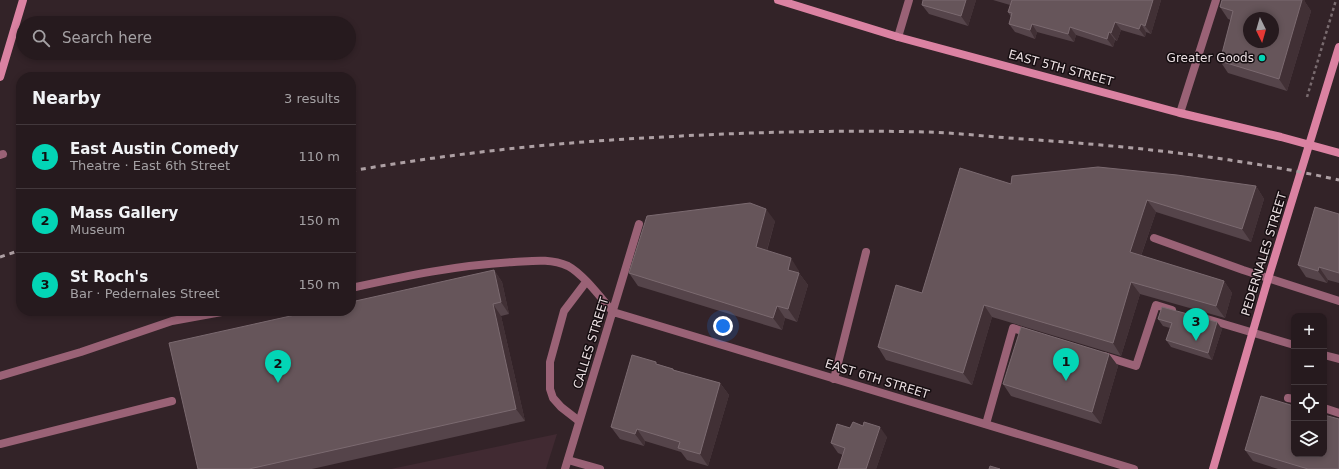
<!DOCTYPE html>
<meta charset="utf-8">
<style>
:root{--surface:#261a1e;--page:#2e2327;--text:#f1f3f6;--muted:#a4a1a4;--line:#42383c;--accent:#03d5b6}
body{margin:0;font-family:"DejaVu Sans",sans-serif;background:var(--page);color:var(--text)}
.controls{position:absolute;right:12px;bottom:12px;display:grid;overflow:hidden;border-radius:8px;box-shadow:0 2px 6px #0003}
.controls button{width:36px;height:36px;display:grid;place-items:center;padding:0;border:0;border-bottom:1px solid var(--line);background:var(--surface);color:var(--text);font:20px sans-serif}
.compass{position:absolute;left:1243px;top:12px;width:36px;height:36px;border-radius:50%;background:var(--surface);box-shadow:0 2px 6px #0003;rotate:175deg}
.you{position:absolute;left:723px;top:326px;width:14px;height:14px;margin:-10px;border:3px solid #fff;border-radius:50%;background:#1a73e8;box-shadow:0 0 0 6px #1a73e833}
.badge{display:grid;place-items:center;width:26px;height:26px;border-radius:50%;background:var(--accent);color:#111;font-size:13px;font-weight:700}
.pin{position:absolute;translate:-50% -33px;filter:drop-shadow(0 1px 2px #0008)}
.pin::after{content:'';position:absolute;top:21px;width:14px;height:12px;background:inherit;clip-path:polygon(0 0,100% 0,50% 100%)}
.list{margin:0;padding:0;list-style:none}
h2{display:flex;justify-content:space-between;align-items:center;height:52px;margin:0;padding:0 16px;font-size:17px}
h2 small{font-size:13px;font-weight:400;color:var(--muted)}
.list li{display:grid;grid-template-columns:26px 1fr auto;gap:12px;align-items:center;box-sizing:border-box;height:64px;padding:0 16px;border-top:1px solid var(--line)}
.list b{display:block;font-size:15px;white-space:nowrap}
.list p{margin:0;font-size:13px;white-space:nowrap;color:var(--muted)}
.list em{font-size:13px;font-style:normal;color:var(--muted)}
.icon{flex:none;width:22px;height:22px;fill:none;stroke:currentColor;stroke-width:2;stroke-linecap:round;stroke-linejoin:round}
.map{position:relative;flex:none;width:1339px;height:469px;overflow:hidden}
.search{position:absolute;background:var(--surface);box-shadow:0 2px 6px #0003;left:16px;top:16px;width:340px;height:44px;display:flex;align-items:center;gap:10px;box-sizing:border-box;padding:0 14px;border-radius:22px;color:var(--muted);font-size:15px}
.panel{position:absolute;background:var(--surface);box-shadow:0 2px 6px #0003;left:16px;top:72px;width:340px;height:244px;border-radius:16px}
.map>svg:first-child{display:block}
.built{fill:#412a32}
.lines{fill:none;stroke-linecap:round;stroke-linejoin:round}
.path{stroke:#796b6f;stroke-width:2.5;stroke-dasharray:3 3;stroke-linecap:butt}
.lane{stroke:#9a6276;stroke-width:8}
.street{stroke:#9a6276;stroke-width:8}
.secondary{stroke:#db82a2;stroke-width:8}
.rail{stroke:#ad9fa3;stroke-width:3;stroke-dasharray:5 5;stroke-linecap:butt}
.wall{fill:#55444a}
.shaded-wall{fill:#413035}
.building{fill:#66555a;stroke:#7b6a70;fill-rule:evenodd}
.poi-dot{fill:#03d5b6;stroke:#160e11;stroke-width:1.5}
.labels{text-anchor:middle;stroke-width:3;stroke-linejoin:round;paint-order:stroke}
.poi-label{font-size:12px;fill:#ece0e3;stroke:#160e11;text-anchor:end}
.street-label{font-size:12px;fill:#ece0e3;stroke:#160e11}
</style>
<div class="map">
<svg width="1339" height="469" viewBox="0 0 1339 469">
<rect width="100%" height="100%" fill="#332328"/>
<path class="built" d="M557 434 546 469H391Z"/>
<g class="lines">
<path class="path" d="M1307 97 1336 0"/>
<path class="lane" d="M1180 113 1216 0
M0 155 3 154
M1154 238 1243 270 1339 301
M351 288C406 276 457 265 514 262 532 261 550 258 568 266 583 274 601 298 613 312
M1207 319 1294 345
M1324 355 1339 359
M1104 356 1136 366 1156 305 1172 310
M0 376 81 352 172 321 227 311
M834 379 866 252
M1288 398 1294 399
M1324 408 1339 413
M579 421 561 407 553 398 550 389V362L564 311 586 282
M986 424 1013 328 1030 334
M0 444 172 401
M568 460 600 469"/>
<path class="street" d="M898 37 909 0
M613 312 1134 469
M565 469 639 224"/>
<path class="secondary" d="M778 0 898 37 1180 113 1281 137 1339 153
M0 77 23 0
M1213 469 1268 279 1339 47"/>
<path class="rail" d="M351 171C454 153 559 142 663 137 751 132 840 130 928 132 959 133 991 137 1023 139 1129 146 1235 157 1339 180
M0 257 21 250"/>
</g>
<path class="wall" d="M976 0 968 26 929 14 922 5Z
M993 0H1161L1151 34 1146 32 1145 37 1121 30 1117 41 1115 40 1113 47 1076 35 1074 42 1037 32 1035 39 1015 32 1009 24 1011 17 1008 12 1010 5Z
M1222 0H1305V2L1311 11 1287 91 1228 73 1220 61 1231 20 1228 19 1220 7Z
M1011 184 1256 186 1264 199 1251 242 1156 212 1141 256 1224 281 1232 293 1225 318 1140 294 1121 356 992 317 972 385 886 360 878 347Z
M1339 214V283L1328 280 1327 283 1306 277 1298 265Z
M775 221 767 251 799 271V273L808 285 797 322 785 318 782 330 638 286 629 273Z
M494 270 502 282 509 314 501 316 525 421 312 469H198Z
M1158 319 1222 329 1212 360 1171 347 1166 340 1170 328 1163 326Z
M1109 354 1118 366 1101 424 1011 396 1003 384Z
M658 364 673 369 674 370 720 383 729 395 708 466 687 460 681 452 645 441 644 446 620 439 611 427Z
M850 428 887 437 876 469H838L843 455 838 453 831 443Z
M1245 450 1339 469H1278L1253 461Z"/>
<path class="shaded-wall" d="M966 0H976L968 26 961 16Z
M1153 0H1161L1151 34 1145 26Z
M1296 0H1305V2L1311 11 1287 91 1279 79Z
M1115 22 1121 30 1117 41 1111 33Z
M1032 24 1037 32 1035 39 1030 30Z
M1141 24 1146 32 1145 37 1139 29Z
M1070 27 1076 35 1074 42 1068 34Z
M1109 32 1115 40 1113 47 1107 39Z
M1256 186 1264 199 1251 242 1242 229Z
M1147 200 1156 212 1138 264 1130 252Z
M766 209 775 221 764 260 756 247Z
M791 258 799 271 796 282 788 270Z
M1319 267 1328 280 1327 283 1318 271Z
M494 270 502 282 509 314 501 302Z
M799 273 808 285 797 322 788 309Z
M1224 281 1232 293 1225 318 1216 306Z
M1131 282 1140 294 1121 356 1113 343Z
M493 304 501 316 525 421 516 409Z
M984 305 992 317 972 385 963 373Z
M777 306 785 318 782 330 773 318Z
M1217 322 1222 329 1212 360 1208 353Z
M1109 354 1118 366 1101 424 1092 412Z
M720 383 729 395 708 466 700 454Z
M880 427 887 437 876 469H866Z
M637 429 645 441 644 446 635 434Z"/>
<path class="building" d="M923 0H966L961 16 922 5Z
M1012 0H1153L1145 26 1141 24 1139 29 1115 22 1111 33 1109 32 1107 39 1070 27 1068 34 1032 24 1030 30 1009 24 1012 13 1008 12Z
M1222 0H1302L1279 79 1220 61 1233 11 1220 7ZM1249 18H1273V42H1249Z
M1098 167 1177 175 1256 186 1242 229 1147 200 1130 252 1224 281 1216 306 1131 282 1113 343 984 305 963 373 878 347 896 285 922 293 960 168 1011 184 1012 176Z
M750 203 766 209 756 247 791 258 788 270 799 273 788 309 777 306 773 318 629 273 647 216Z
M1315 207 1339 214V273L1319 267 1318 271 1298 265Z
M494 270 501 302 493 304 516 409 249 469H198L169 343 313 311H351V302Z
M1162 307 1217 322 1208 353 1166 340 1172 323 1158 319Z
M1021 327 1109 354 1092 412 1003 384Z
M632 355 656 362V364L673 369V370L720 383 700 454 678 448 680 442 637 429 635 434 611 427Z
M1261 396 1294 406V454H1324V415L1339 419V469H1308L1245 450Z
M853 422 863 426 864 422 880 427 866 469H838L845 448 831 443 837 424 850 428Z
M990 466 1000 469H989Z"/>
<circle class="poi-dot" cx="1262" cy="58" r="4"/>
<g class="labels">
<g class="poi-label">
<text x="1254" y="62">Greater Goods</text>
</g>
<g class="street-label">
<text transform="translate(1061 68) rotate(15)" y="4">EAST 5TH STREET</text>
<text transform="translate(1264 254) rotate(-73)" y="4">PEDERNALES STREET</text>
<text transform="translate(591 343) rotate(-73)" y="4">CALLES STREET</text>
<text transform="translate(877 379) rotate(17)" y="4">EAST 6TH STREET</text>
</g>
</g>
</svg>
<div class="controls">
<button>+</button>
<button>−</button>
<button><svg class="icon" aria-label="locate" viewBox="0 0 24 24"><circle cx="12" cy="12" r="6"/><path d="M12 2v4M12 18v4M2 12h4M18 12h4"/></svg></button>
<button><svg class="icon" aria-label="layers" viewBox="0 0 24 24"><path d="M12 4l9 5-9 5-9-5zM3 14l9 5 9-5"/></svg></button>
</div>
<svg class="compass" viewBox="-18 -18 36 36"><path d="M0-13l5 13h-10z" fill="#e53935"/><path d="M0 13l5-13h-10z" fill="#a4a1a4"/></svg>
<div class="you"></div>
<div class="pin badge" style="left:1066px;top:381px">1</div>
<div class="pin badge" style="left:278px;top:383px">2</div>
<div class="pin badge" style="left:1196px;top:341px">3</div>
<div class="search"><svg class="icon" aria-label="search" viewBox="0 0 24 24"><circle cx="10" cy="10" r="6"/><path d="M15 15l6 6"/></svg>Search here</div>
<section class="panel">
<h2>Nearby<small>3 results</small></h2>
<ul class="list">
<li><span class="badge">1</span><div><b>East Austin Comedy</b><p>Theatre · East 6th Street</p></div><em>110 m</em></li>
<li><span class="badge">2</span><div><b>Mass Gallery</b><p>Museum</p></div><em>150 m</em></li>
<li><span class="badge">3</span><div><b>St Roch's</b><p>Bar · Pedernales Street</p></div><em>150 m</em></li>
</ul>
</section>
</div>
